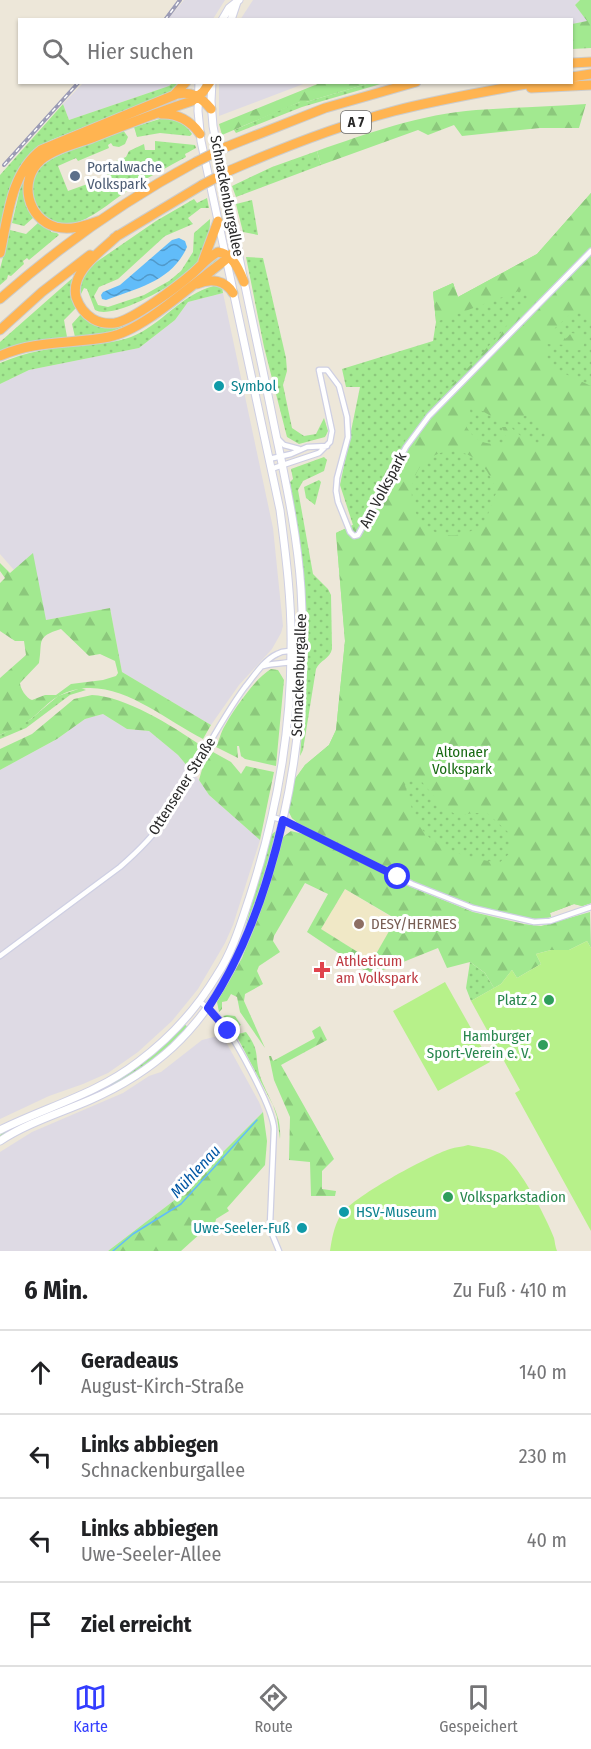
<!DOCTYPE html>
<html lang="de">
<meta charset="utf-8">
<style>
:root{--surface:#fff;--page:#f6f6f6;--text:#202124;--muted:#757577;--line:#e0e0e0;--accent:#333dff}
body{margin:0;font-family:"Fira Sans Condensed",sans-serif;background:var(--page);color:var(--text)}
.stop{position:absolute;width:18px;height:18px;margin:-14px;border:4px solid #333dff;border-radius:50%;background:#fff}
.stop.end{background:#333dff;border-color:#fff;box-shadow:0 2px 6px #0008}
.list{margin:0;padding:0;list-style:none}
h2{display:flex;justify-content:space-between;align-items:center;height:78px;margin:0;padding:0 24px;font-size:26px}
h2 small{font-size:20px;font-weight:400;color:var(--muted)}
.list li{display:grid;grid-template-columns:39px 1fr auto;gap:18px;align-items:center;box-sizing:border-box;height:84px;padding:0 24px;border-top:2px solid var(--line)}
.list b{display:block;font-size:22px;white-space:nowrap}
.list p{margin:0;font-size:20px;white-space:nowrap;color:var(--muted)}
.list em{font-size:20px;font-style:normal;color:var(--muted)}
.icon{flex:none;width:33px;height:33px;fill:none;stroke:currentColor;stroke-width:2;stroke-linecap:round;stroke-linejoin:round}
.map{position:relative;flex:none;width:591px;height:1251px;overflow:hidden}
.search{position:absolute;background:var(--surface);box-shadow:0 2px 4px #0004;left:18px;right:18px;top:18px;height:66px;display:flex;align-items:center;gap:15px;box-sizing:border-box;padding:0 21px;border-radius:0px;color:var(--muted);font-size:22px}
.sheet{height:414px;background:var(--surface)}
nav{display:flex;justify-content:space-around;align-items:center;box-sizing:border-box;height:84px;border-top:2px solid var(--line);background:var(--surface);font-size:16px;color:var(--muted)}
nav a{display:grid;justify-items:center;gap:3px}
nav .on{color:var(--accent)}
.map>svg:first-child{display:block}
.industrial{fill:#dedae4}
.education{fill:#f0e8c6}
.green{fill:url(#green-dots)}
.forest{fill:url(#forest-firs);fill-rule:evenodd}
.pitch{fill:#b7f18a}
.water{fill:url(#water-waves)}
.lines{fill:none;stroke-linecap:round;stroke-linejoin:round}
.stream{stroke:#61bcf9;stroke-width:1.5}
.minor-casing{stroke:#cecfe3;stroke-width:7}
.secondary-casing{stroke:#cecfe3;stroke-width:9}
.motorway-casing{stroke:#ccc;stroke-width:11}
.minor{stroke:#fff;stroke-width:4.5}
.secondary{stroke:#fff;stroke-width:7}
.motorway{stroke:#ffb451;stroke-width:9}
.rail-casing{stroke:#9b9bb5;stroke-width:4}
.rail{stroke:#fff;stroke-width:1.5;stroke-dasharray:4.5;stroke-linecap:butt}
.motorway-bridge-casing{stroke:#ccc;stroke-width:11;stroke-linecap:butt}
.motorway-bridge{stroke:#ffb451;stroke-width:9}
.route{stroke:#333dff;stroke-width:8}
.service-dot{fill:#5c6f8a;stroke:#fff;stroke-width:2}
.culture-dot{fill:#0f9aa8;stroke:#fff;stroke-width:2}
.education-dot{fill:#8d6e63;stroke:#fff;stroke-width:2}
.health-dot{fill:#e0444e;stroke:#fff;stroke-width:2}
.leisure-dot{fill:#2e9e5b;stroke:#fff;stroke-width:2}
.labels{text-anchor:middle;stroke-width:6;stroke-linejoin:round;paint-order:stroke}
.shield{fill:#fff;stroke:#696969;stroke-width:1.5}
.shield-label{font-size:14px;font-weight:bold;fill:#292929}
.service-label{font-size:15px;fill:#4e5e75;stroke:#fff;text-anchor:start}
.street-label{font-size:15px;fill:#292929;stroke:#fff}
.culture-label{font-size:15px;fill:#0d838f;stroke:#fff;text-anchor:start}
.park-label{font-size:15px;fill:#196b13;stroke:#fff}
.education-label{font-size:15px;fill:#785e54;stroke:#fff;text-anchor:start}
.health-label{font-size:15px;fill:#be3a42;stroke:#fff;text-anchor:start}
.leisure-label{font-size:15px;fill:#27864d;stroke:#fff;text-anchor:end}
.water-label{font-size:16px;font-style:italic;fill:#0156a4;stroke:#fff}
</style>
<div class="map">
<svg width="591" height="1251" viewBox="0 0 591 1251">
<defs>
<pattern id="green-dots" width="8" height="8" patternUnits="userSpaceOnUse" patternTransform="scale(1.5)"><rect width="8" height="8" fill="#a2e990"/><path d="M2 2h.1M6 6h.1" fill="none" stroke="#8cc87c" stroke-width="1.8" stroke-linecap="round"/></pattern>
<pattern id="forest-firs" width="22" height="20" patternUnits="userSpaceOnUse" patternTransform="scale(1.5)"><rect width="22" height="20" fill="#a2e990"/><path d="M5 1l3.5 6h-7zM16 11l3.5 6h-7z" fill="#8cc87c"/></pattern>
<pattern id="water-waves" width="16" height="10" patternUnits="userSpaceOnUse" patternTransform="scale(1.5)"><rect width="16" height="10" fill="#61bcf9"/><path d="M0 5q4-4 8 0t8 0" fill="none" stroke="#5099ca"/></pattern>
</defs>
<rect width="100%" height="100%" fill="#ede7d9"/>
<path class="industrial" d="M184 0H225L213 19H168Z
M253 0H580L575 5 588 21 572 24V20H240Z
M83 83H172L169 86 69 120 63 104Z
M219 83V82L306 83 219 116Z
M223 293 273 528 283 626 281 633 272 649 239 685 211 725 122 672 110 608 46 620 20 577 0 554V384L29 370 139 348 175 320 188 302Z
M103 714 127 729 149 731 178 755 199 780 209 795 260 840 233 925 225 943 198 989 172 1021 138 1052 108 1073 83 1084 49 1096 0 1119V770L57 739 85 719Z
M218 1036 226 1042 259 1102 263 1112 176 1199 108 1251H0V1152L32 1132 123 1093 149 1076 161 1072 202 1040Z"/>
<path class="education" d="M345 889 396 920 372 961 321 929Z"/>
<path class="green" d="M172 83H180L172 91 159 98 51 140C8 164 10 193 0 236V175L63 104 69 120 169 86Z
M370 83H384L302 107 236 133 234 130C257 121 277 110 300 102H306Z
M163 118C177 120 185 123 192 134L190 136 160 133 137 137 134 127Z
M123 130 128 137 125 144 119 147 113 146 111 143 108 145 109 148 78 161 76 158 58 166 68 191 104 178 112 170 109 164 126 157 129 151 144 144 145 150H155V141L195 145 196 148 185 154 186 157C168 167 150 176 133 187 115 198 91 221 70 224 59 226 44 220 38 210 17 171 50 158 80 147 94 141 109 135 123 130Z
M49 151 24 181C22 194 24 207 34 217L24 226 12 223 23 177Z
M317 151 321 165 236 197 232 186 272 167Z
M591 193V903L582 906 574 904 550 913 551 917 536 919 414 882 299 824 292 818 288 810 295 779 305 765 329 745 336 730 345 641 336 533 353 525 340 485 360 387H346L342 369 433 341 436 322 433 292 453 283 458 297 537 254Z
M207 198 209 208H201L188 218 193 224 165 236 118 279 99 287 94 296 98 305 108 307 144 295 169 281 181 271 193 252 194 233 210 219C210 229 209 242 205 251 200 260 192 270 184 276 167 288 113 320 95 310L87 289 84 288 81 294C80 282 84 274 92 265L156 221 194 199 197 203Z
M252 200 258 235 243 232 236 204Z
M39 222 50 230 51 232 57 233 59 235 29 260 27 258 23 261 24 264 11 276 8 275 7 279 0 285V269L10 230 26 234Z
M246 257 263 258 286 358 287 371 283 385 292 428 304 436 316 434 324 418 328 431 325 437 299 444 287 437 264 347Z
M217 259 218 261C187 284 140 325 103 334 94 336 84 336 75 337L72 324 81 314 107 327 189 281Z
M76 275C70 288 71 295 76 308L64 320 67 337 23 343 0 351V342Z
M214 286 222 287 223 293 188 302 175 320 139 348 29 370 0 384V363C26 352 53 347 81 345 98 343 115 343 131 337 162 325 181 294 214 286Z
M324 457 327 460 324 471 303 481 298 490 313 574 328 589 331 595 332 649C330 659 320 660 316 669L303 750 300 756 306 684V612L301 553 290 482 293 479 291 469Z
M319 480 321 482 315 505 306 498 304 487Z
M81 688 86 690 70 695 26 728 0 739V735L31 719 58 696Z
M277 830 261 887 243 935 271 835Z
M470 962 485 973 494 988 471 1001 466 988Z
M227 1015 235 1016 241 1025 234 1028 238 1034 246 1032C261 1052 254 1056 260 1076 268 1099 282 1113 280 1139L277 1117 273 1105 234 1031 223 1016Z
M184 1024 188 1027C164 1052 138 1073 107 1089 72 1107 34 1117 0 1138V1135C31 1114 68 1105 101 1089 134 1073 159 1050 184 1024Z"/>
<path class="forest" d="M580 0H591V48L572 49V24L587 21 575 5Z
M320 83H370L306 102H300L222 135 219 124Z
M586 104 579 128H540L462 136 454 125 428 135 418 130 321 165 317 151C368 133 422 114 476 110 513 107 549 107 586 104Z
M591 193V319L583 310 574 311 554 329 566 339 571 333 581 334 584 345 580 350 573 351 567 345 547 344 544 360 559 371 591 386V903L582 906 574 904 550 913 551 917C489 930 355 853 299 824L292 818 288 810 295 779 305 765 329 745 336 730 345 641 336 533 353 525 411 431 429 409 499 335 531 297 527 288 436 322 433 292 453 283 458 297 537 254ZM477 408 498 420 506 418 521 423 523 416 530 415 549 435 548 439 542 445C531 444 518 435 511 427H502L508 442C488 446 476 444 466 426L471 419 470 409ZM456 451C480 456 489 471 497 492 490 502 491 515 481 524 474 531 465 534 456 535 399 540 395 450 456 451ZM414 778 422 782 442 806 458 816 473 813H487L509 833 511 852 499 863C468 857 429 851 415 817 411 807 408 796 405 785Z
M33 553 46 620 110 608 122 672 211 725 203 739C159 717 108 668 57 697 48 702 41 711 32 718 23 725 10 730 0 735V678L26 655 24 641H15L0 631V583L5 578 0 571V563L10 573ZM61 629 89 656 100 654 115 661 118 673 116 676 103 680 71 684 56 695H45L32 700C26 698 20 688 20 683L39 663C43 641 35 637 61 629Z
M271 669 278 670 284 680 276 766 245 759 241 756 239 746H237L238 758 216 747C219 741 220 735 223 729 232 712 255 678 271 669Z
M92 695C124 696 173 726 200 745L188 767 178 755 149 731 127 729 103 714 85 719 57 739 0 770V749L32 734 74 699Z
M213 752 231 762 241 774 246 766 274 772 260 840 209 795 199 780 203 766Z
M291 831 307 835 411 887 473 912 524 924 541 926 590 912 591 948 587 941 569 950H551L536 954 541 964 517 978 512 970 501 984 494 988 485 973 470 962 447 968 438 948 371 975 307 932 328 894 305 883 274 936 273 941 280 952 259 966 257 971 263 984 245 994 244 1001 265 1048 240 1012 237 997 231 994 227 1001 222 1002V1009L219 1012 217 1002 242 958 268 888 283 837ZM345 889 396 919 372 961 321 929Z
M320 1026 327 1040 281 1065 334 1159 322 1171V1189L336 1191 335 1196H311L310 1162 289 1160 290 1117 274 1080 269 1056H271L273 1061 315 1038 312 1031Z
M263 1112 267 1141 265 1165 227 1208 229 1211 216 1219 214 1228 202 1232 181 1251H108L176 1199Z"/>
<path class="pitch" d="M587 941 591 948V1231L515 1093 520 1090 471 1001 501 984 512 970 517 978 541 964 536 954 551 950H569Z
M445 982 490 1062 438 1091 393 1011Z
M468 1145C480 1148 493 1148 503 1155 520 1167 546 1217 554 1238 555 1242 555 1246 557 1251H330C332 1238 334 1227 340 1216 350 1198 428 1156 450 1149 456 1147 462 1147 468 1145Z"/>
<path class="water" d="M179 238 185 241 187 247C172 281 138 288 106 300L102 299 101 295 103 292 120 285 172 240Z"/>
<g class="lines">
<path class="stream" d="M113 1251 133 1234 181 1204 257 1120"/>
<defs>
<path id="minor" d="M278 439 284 445 299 449
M269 459 291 454 307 447 327 446
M271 469 319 453 330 442 332 431 319 370H327L339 386 347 417 348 437 337 478 336 491 338 502 350 532 354 536 358 535 406 447 429 416 591 251
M272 817 286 821 412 884 473 908 534 922 550 921 591 907
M0 956 120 867C136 853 152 838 164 820 193 777 214 729 245 687 254 676 264 660 277 654 286 649 294 651 302 657 291 665 276 662 263 666
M199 1001C205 1006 211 1010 217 1016 232 1033 273 1107 274 1129L270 1224 272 1234 279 1251"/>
<path id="secondary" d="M222 20 229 8 239 0
M231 20 237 2
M0 1130C46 1107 97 1094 138 1062 169 1039 197 1008 217 975 233 951 241 923 250 896 276 816 291 734 291 650 292 603 286 556 280 510L201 141 198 111 199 82
M0 1141C27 1123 60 1113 90 1100 120 1087 148 1070 173 1047 222 1001 248 940 268 876 296 784 307 686 301 589 297 527 282 466 270 405 251 312 230 219 213 126L211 101 212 82"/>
<path id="motorway" d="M572 63 591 62
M572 77 591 74
M531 88 591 85
M173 96 186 82
M161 114C177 113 191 121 200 134
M226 147 325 108 416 82
M231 170C284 147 337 126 394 111 440 99 489 91 537 82
M101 220C86 225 72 231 56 227 27 219 18 180 41 160 55 149 75 144 92 138 125 125 158 112 192 101L203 92 210 82
M118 235C102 251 70 271 76 297 79 306 85 314 93 319 100 323 107 324 115 323 133 320 178 286 193 273 201 266 208 257 218 252 233 254 239 270 244 282
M114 238 202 185
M0 253C8 218 10 174 41 150L177 94C192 91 201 97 211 109
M203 261 218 221
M197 284C211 278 225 280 233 293
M0 299C60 246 125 200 196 162
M0 330 42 292 90 255
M0 356C35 340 73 344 109 337 140 331 181 294 206 275 217 266 229 259 237 248"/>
</defs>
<use href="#minor" class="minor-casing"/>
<use href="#secondary" class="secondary-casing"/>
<use href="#motorway" class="motorway-casing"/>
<use href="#minor" class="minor"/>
<use href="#secondary" class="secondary"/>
<use href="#motorway" class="motorway"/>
<defs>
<path id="rail" d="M165 20 180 0
M4 165 79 82"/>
</defs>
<use href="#rail" class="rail-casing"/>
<use href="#rail" class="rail"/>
<defs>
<path id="motorway-bridge" d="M196 162 226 147
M202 185 231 170"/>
</defs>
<use href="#motorway-bridge" class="motorway-bridge-casing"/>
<use href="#motorway-bridge" class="motorway-bridge"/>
</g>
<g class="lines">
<path class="route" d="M228 1031 208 1008C246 951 268 886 283 820L398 877"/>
</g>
<circle class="service-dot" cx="75" cy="176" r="6"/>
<g class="culture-dot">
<circle cx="219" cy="386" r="6"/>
<circle cx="344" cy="1212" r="6"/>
<circle cx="302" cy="1228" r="6"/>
</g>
<circle class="education-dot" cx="359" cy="924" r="6"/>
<path class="health-dot" d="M319 961h6v6h6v6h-6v6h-6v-6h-6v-6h6z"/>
<g class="leisure-dot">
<circle cx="549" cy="1000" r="6"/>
<circle cx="543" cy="1045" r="6"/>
<circle cx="448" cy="1197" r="6"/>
</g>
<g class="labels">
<rect class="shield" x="341" y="111" width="30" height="22" rx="4.5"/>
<g class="shield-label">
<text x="356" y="127">A 7</text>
</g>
<g class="service-label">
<text x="87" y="172">Portalwache<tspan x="87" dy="17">Volkspark</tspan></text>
</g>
<g class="street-label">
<text transform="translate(227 196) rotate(79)" y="5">Schnackenburgallee</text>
<text transform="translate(383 490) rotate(-62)" y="5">Am Volkspark</text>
<text transform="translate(299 675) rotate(-88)" y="5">Schnackenburgallee</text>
<text transform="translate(182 786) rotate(-58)" y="5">Ottensener Straße</text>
</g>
<g class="culture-label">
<text x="231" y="391">Symbol</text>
<text x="356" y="1217">HSV-Museum</text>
<text x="290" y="1233" text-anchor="end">Uwe-Seeler-Fuß</text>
</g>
<g class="park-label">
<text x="462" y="757">Altonaer<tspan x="462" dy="17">Volkspark</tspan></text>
</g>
<g class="education-label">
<text x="371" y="929">DESY/HERMES</text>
</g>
<g class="health-label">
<text x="336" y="966">Athleticum<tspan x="336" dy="17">am Volkspark</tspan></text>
</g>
<g class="leisure-label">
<text x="537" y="1005">Platz 2</text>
<text x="531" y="1041">Hamburger<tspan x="531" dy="17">Sport-Verein e. V.</tspan></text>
<text x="460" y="1202" text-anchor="start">Volksparkstadion</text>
</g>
<g class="water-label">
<text transform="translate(195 1171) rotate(-47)" y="6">Mühlenau</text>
</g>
</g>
</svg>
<div class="stop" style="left:398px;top:877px"></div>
<div class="stop end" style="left:228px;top:1031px"></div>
<div class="search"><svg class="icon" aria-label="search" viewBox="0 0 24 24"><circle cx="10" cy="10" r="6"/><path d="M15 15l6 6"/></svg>Hier suchen</div>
</div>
<section class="sheet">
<h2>6 Min.<small>Zu Fuß · 410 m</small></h2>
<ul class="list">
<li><svg class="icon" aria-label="ahead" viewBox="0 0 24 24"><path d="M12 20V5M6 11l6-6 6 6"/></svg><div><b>Geradeaus</b><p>August-Kirch-Straße</p></div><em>140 m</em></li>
<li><svg class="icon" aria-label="left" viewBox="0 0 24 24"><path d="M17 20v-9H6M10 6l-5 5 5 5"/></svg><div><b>Links abbiegen</b><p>Schnackenburgallee</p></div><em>230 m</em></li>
<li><svg class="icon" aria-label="left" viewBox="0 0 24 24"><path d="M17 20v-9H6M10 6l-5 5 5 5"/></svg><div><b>Links abbiegen</b><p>Uwe-Seeler-Allee</p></div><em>40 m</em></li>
<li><svg class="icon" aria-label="arrive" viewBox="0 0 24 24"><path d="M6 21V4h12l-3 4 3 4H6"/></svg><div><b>Ziel erreicht</b></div></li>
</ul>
</section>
<nav>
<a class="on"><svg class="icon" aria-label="map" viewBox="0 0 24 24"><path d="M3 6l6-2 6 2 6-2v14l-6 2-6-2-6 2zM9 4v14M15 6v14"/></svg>Karte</a>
<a><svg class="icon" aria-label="directions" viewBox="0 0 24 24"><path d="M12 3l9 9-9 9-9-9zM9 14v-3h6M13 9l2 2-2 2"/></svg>Route</a>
<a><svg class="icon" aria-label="saved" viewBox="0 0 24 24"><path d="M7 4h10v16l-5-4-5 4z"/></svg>Gespeichert</a>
</nav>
